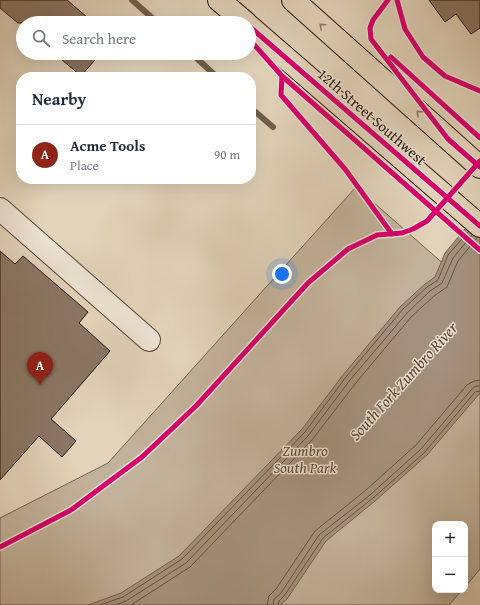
<!DOCTYPE html>
<meta charset="utf-8">
<style>
:root{--surface:#fff;--page:#f6f6f7;--text:#1f2937;--muted:#747a83;--line:#e0e1e3;--accent:#8f2418}
body{margin:0;font-family:"Gentium Book Plus",serif;background:var(--page);color:var(--text)}
.controls{position:absolute;right:12px;bottom:12px;display:grid;overflow:hidden;border-radius:8px;box-shadow:0 4px 16px #0002}
.controls button{width:36px;height:36px;display:grid;place-items:center;padding:0;border:0;border-bottom:1px solid var(--line);background:var(--surface);color:var(--text);font:20px sans-serif}
.you{position:absolute;left:282px;top:274px;width:14px;height:14px;margin:-10px;border:3px solid #fff;border-radius:50%;background:#1a73e8;box-shadow:0 0 0 6px #1a73e833}
.badge{display:grid;place-items:center;width:26px;height:26px;border-radius:50%;background:var(--accent);color:#fff;font-size:13px;font-weight:700}
.pin{position:absolute;translate:-50% -33px;filter:drop-shadow(0 1px 2px #0008)}
.pin::after{content:'';position:absolute;top:21px;width:14px;height:12px;background:inherit;clip-path:polygon(0 0,100% 0,50% 100%)}
.list{margin:0;padding:0;list-style:none}
h2{display:flex;justify-content:space-between;align-items:center;height:52px;margin:0;padding:0 16px;font-size:17px}
h2 small{font-size:13px;font-weight:400;color:var(--muted)}
.list li{display:grid;grid-template-columns:26px 1fr auto;gap:12px;align-items:center;box-sizing:border-box;height:60px;padding:0 16px;border-top:1px solid var(--line)}
.list b{display:block;font-size:15px;white-space:nowrap}
.list p{margin:0;font-size:13px;white-space:nowrap;color:var(--muted)}
.list em{font-size:13px;font-style:normal;color:var(--muted)}
.icon{flex:none;width:22px;height:22px;fill:none;stroke:currentColor;stroke-width:2;stroke-linecap:round;stroke-linejoin:round}
.map{position:relative;flex:none;width:480px;height:605px;overflow:hidden}
.search{position:absolute;background:var(--surface);box-shadow:0 4px 16px #0002;left:16px;top:16px;width:240px;height:44px;display:flex;align-items:center;gap:10px;box-sizing:border-box;padding:0 14px;border-radius:22px;color:var(--muted);font-size:15px}
.panel{position:absolute;background:var(--surface);box-shadow:0 4px 16px #0002;left:16px;top:72px;width:240px;height:112px;border-radius:16px}
.map>svg:first-child{display:block}
.green{fill:#c3b29b;stroke:#776250}
.water{fill:#a4917d;stroke:#745e4d}
.lines{fill:none;stroke-linecap:round;stroke-linejoin:round}
.shore{stroke:#685142;stroke-width:1}
.stream{stroke:#745e4d;stroke-width:6}
.building{fill:#8a7664;stroke:#2b1106}
.minor-casing{stroke:#594233;stroke-width:24}
.major-casing{stroke:#2b1106;stroke-width:24}
.minor{stroke:#ece2d2;stroke-width:22}
.major{stroke:#e2d3ba;stroke-width:22}
.cycleway-casing{stroke:#ece2d2;stroke-width:8}
.cycleway{stroke:#d6006c;stroke-width:5}
.oneway{stroke:#907c69}
.labels{text-anchor:middle;stroke-width:3;stroke-linejoin:round;paint-order:stroke}
.street-label{font-size:15px;fill:#2b1106;stroke:#ece2d2}
.park-label{font-size:15px;font-style:italic;fill:#60493a;stroke:#ece2d2}
.water-label{font-size:16px;font-style:italic;fill:#5b4436;stroke:#ece2d2}
</style>
<div class="map">
<svg width="480" height="605" viewBox="0 0 480 605">
<rect width="100%" height="100%" fill="#e2d3ba"/>
<filter id="stains"><feTurbulence type="fractalNoise" baseFrequency=".005" numOctaves="4"/><feColorMatrix values="0 0 0 0 .2 0 0 0 0 .09 0 0 0 0 .02 0 0 0 .5 -.17"/></filter>
<radialGradient id="worn" r=".72"><stop offset=".6" stop-color="#630" stop-opacity="0"/><stop offset="1" stop-color="#630" stop-opacity=".3"/></radialGradient>
<path class="green" d="M356 187 480 296V569L465 587V524H435V590H462L449 605H0V518L108 463Z"/>
<path class="water" d="M480 211V393L427 455 375 501 326 541 287 599 280 605H88L121 593 179 556 302 429 343 375 400 307 425 284 435 277 445 253Z"/>
<g class="lines">
<path class="shore" d="M100 605 123 597 182 559 305 432 346 377 403 309 427 287 438 280 448 255 468 232
M115 605 126 601 186 563 308 436 350 380 407 313 430 291 442 283 453 258 472 235
M131 605 190 567 312 440 355 384 411 317 434 296 447 287 458 261 477 238
M267 605 269 596 276 589 315 531 366 490 416 445 467 385 474 381 480 380
M273 605 274 599 281 593 319 535 370 495 421 449 472 389 476 386H480
M278 605 279 601 284 596 323 538 373 498 424 453 475 392 480 391"/>
<path class="stream" d="M132 0 158 23
M191 53 217 77
M251 108 273 127"/>
</g>
<path class="building" d="M0 0H67L94 23H18L0 8Z
M429 0H480V28L471 34 456 14 445 22Z
M54 53H101L81 76Z
M0 251 15 264 23 256 88 312 79 323 110 351 51 419 76 441 62 457 39 436 0 480Z"/>
<g class="lines">
<defs>
<path id="minor" d="M0 209 149 340"/>
<path id="major" d="M219 0 246 23
M293 0 480 167
M249 26 480 226"/>
</defs>
<use href="#minor" class="minor-casing"/>
<use href="#major" class="major-casing"/>
<use href="#minor" class="minor"/>
<use href="#major" class="major"/>
<defs>
<path id="cycleway" d="M388 0 373 20 370 28 371 39 448 139 480 167
M397 0 405 29 423 57 445 76 480 91
M249 26 480 226
M249 39 282 76 480 250
M391 57 480 138
M282 76 281 95 345 169 392 234
M0 547 71 510 142 457 196 406 308 283 348 249 377 235 402 233 413 229 427 221 480 161"/>
</defs>
<use href="#cycleway" class="cycleway-casing"/>
<use href="#cycleway" class="cycleway"/>
</g>
<defs><path id="oneway-chevron" d="M-2-3.5L2.5 0L-2 3.5" fill="none" stroke-width="1.6" stroke-linecap="round" stroke-linejoin="round"/></defs>
<g class="oneway">
<use href="#oneway-chevron" transform="translate(322 26) rotate(-138)"/>
<use href="#oneway-chevron" transform="translate(419 113) rotate(-138)"/>
</g>
<g class="labels">
<g class="street-label">
<text transform="translate(372 117) rotate(41)" y="5">12th Street Southwest</text>
</g>
<g class="park-label">
<text x="305" y="456">Zumbro<tspan x="305" dy="17">South Park</tspan></text>
</g>
<g class="water-label">
<text transform="translate(403 381) rotate(-48)" y="6">South Fork Zumbro River</text>
</g>
</g>
<rect width="100%" height="100%" filter="url(#stains)"/>
<rect width="100%" height="100%" fill="url(#worn)"/>
</svg>
<div class="controls">
<button>+</button>
<button>−</button>
</div>
<div class="you"></div>
<div class="pin badge" style="left:40px;top:385px">A</div>
<div class="search"><svg class="icon" aria-label="search" viewBox="0 0 24 24"><circle cx="10" cy="10" r="6"/><path d="M15 15l6 6"/></svg>Search here</div>
<section class="panel">
<h2>Nearby<small></small></h2>
<ul class="list">
<li><span class="badge">A</span><div><b>Acme Tools</b><p>Place</p></div><em>90 m</em></li>
</ul>
</section>
</div>
